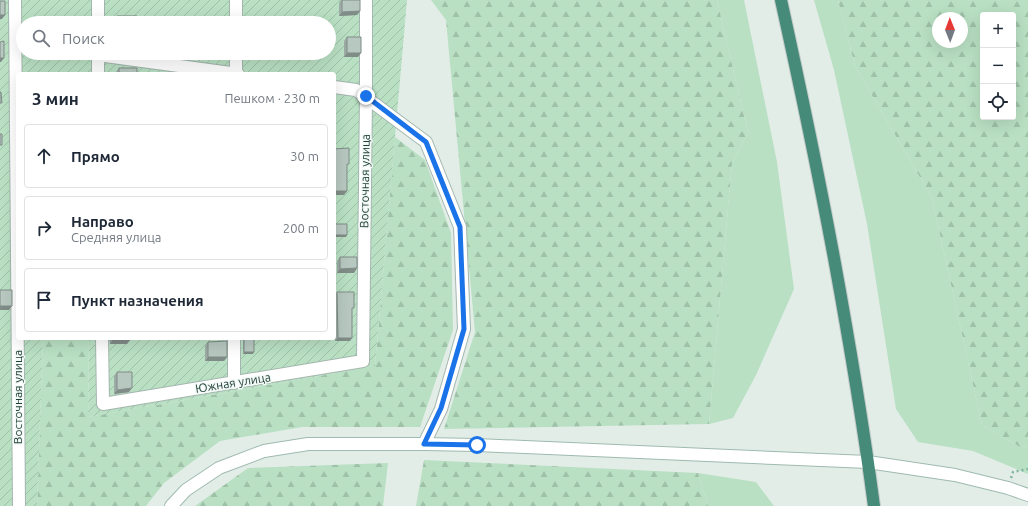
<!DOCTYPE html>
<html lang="ru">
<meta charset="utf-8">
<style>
:root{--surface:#fff;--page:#f2f2f3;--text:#1f2937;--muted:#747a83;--line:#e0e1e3}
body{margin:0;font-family:Ubuntu,sans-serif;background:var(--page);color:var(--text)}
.controls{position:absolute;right:12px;top:12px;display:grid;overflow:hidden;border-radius:4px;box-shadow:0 4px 16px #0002}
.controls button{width:36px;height:36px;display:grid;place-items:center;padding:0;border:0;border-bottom:1px solid var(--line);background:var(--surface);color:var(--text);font:20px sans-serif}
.compass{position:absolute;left:932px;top:12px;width:36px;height:36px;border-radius:50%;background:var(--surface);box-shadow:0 4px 16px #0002;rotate:359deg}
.stop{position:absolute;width:12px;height:12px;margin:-9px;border:3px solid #1a73e8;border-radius:50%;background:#fff}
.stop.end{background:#1a73e8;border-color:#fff;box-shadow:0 1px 4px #0008}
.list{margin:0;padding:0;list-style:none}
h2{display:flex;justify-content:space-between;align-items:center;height:52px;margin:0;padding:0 16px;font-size:17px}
h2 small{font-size:13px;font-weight:400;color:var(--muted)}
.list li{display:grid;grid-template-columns:26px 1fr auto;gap:12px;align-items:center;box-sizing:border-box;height:64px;margin:0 8px 8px;padding:0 8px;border:1px solid var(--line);border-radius:4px}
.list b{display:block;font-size:15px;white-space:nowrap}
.list p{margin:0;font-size:13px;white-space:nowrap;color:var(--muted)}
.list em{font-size:13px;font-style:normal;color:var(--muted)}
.icon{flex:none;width:22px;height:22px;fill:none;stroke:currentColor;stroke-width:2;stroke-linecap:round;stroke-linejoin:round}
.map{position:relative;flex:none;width:1028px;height:506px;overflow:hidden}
.search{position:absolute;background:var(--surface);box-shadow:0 4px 16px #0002;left:16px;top:16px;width:320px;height:44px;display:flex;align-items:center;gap:10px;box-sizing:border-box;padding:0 14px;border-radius:22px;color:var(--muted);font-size:15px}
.panel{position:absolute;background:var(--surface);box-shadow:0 4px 16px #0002;left:16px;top:72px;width:320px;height:268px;border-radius:4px}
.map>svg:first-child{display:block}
.green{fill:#b9e0c3}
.forest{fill:url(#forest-firs);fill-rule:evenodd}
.garden{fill:url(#garden-furrows);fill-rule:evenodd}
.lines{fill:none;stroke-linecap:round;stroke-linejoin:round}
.minor-casing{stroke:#a4b6af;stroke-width:14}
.secondary-casing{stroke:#9fbab0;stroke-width:14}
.trunk-casing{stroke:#c1cac7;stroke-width:14}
.path{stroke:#80b3a3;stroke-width:2.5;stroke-dasharray:2 3;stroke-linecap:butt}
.minor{stroke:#fff;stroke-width:12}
.secondary{stroke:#fff;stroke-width:12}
.trunk{stroke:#468a7a;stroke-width:12}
.wall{fill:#9daca6}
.shaded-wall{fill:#808c87}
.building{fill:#b7c8c1;stroke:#808c87}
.route{stroke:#1a73e8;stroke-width:5}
.labels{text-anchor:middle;stroke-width:3;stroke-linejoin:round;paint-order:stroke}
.street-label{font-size:12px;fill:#204037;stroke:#f3f9f6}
</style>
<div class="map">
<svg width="1028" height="506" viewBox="0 0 1028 506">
<defs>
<pattern id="forest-firs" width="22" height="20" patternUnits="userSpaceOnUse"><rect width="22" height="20" fill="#b9e0c3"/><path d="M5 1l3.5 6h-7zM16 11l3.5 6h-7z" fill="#9fc1a8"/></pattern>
<pattern id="garden-furrows" width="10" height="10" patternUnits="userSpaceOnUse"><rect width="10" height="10" fill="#b9e0c3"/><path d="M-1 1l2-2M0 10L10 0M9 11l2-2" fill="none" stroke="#9fc1a8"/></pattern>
</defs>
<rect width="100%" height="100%" fill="#e2ede8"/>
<path class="green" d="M717 0H744L777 162 794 289 756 375 733 418 709 424 732 163 748 133Z
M814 0H838L855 66 932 198 982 425 1020 447 1028 446V474L973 451 918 442 896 409 867 224 834 70Z
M698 473 756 482 774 506H708Z"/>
<path class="forest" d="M431 0H717L748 133 732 163 709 424 444 429 475 332 446 20Z
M838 0H1028V446L1020 447 982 425 932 198 855 66ZM983 15H1013V117H983ZM938 18H962V42H938Z
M395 137 425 160 451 233 453 330 420 427H302L220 441 164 483 146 506H37L43 338H89L88 417 375 366Z
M424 460 698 473 708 506H416Z
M388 463 383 506H195L248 468Z"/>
<path class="garden" d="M0 0H407L375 366 88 417 89 338H334V74H18V338H43L37 506H0ZM23 23H329V53H23Z"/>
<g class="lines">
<defs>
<path id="minor" d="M15 0 19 506
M98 0V23
M236 0V23
M98 53V74
M236 53V74
M98 55 238 74
M334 87 356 90 426 142 460 227 464 329 441 409 424 444
M102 338 103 404 363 361 366 96V0
M234 383V338"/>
<path id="secondary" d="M171 506 186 490 219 468 264 451 308 444H424L477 445 868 462 955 475 1008 488 1028 495"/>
<path id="trunk" d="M781 0C800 86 818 172 834 258 849 340 863 423 874 506"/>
</defs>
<use href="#minor" class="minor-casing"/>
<use href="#secondary" class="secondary-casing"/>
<use href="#trunk" class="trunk-casing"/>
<path class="path" d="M1011 478 1013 472 1028 469"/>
<use href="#minor" class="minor"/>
<use href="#secondary" class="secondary"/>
<use href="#trunk" class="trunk"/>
</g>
<path class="wall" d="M341 0H360V11L357 15 339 16V3Z
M117 16 137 23H114V20Z
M347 37 358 57H344V41Z
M119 68 137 74H116V72Z
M340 257 357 268 354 273H337V261Z
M337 292 352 311V338L350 341H335L334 295Z
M109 338H130V340L127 344H110Z
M243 338H244L253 354H243Z
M208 342 227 357 224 361H205V346Z
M117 372 129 392 114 394V376Z"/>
<path class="shaded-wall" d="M360 11 357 15 339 16 342 12Z
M0 15H5L2 19H0Z
M244 53H253L252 54H244Z
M347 53H361L358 57H344Z
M0 58H4L1 62H0Z
M334 191H347L344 195H334Z
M334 235H347L346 237H334Z
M357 268 354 273H337L340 269Z
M0 306H12L9 310H0Z
M338 338H352L350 341H335Z
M112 340H130L127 344H110Z
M244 352H254L253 354H243Z
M208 357H227L224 361H205Z
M132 388 129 392 114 394 117 390Z"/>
<path class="building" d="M342 0H360V11L342 12Z
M0 1H5V15H0Z
M117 16H137V23H117Z
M347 37H361V53H347Z
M4 41V58H0V42Z
M119 68H137V74H119Z
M0 92H1L2 103H0Z
M0 134H2V145H0Z
M349 148V164H347V191H334V149Z
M334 224H347V235H334Z
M340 257H357V268L340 269Z
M0 290H12V306H0Z
M337 292H354V308H352V338H338Z
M112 338H130V340H112Z
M244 338H254V352H244Z
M227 341V357H208V342Z
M117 372H132V388L117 390Z"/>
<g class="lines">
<path class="route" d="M366 96 426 142 460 227 464 329 441 408 424 444 477 445"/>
</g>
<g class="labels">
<g class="street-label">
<text transform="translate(365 181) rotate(-89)" y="4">Восточная улица</text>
<text transform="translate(233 383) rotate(-9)" y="4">Южная улица</text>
<text transform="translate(18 397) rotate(-90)" y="4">Восточная улица</text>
</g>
</g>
</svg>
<div class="controls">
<button>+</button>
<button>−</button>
<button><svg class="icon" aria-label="locate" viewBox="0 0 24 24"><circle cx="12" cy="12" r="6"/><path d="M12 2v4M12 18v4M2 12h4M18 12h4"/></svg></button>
</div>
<svg class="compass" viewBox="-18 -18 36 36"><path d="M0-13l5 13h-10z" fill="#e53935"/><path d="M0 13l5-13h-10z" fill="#747a83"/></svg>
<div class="stop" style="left:477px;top:445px"></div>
<div class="stop end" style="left:366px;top:96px"></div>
<div class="search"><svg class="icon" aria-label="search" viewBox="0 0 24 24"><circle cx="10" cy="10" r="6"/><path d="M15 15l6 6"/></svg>Поиск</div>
<section class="panel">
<h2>3 мин<small>Пешком · 230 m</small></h2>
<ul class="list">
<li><svg class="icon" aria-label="ahead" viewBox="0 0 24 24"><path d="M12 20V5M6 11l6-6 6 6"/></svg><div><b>Прямо</b></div><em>30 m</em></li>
<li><svg class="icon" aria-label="right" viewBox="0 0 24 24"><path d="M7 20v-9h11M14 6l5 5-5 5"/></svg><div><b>Направо</b><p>Средняя улица</p></div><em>200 m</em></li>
<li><svg class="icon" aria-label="arrive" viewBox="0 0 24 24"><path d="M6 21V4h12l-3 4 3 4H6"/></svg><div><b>Пункт назначения</b></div></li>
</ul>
</section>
</div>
